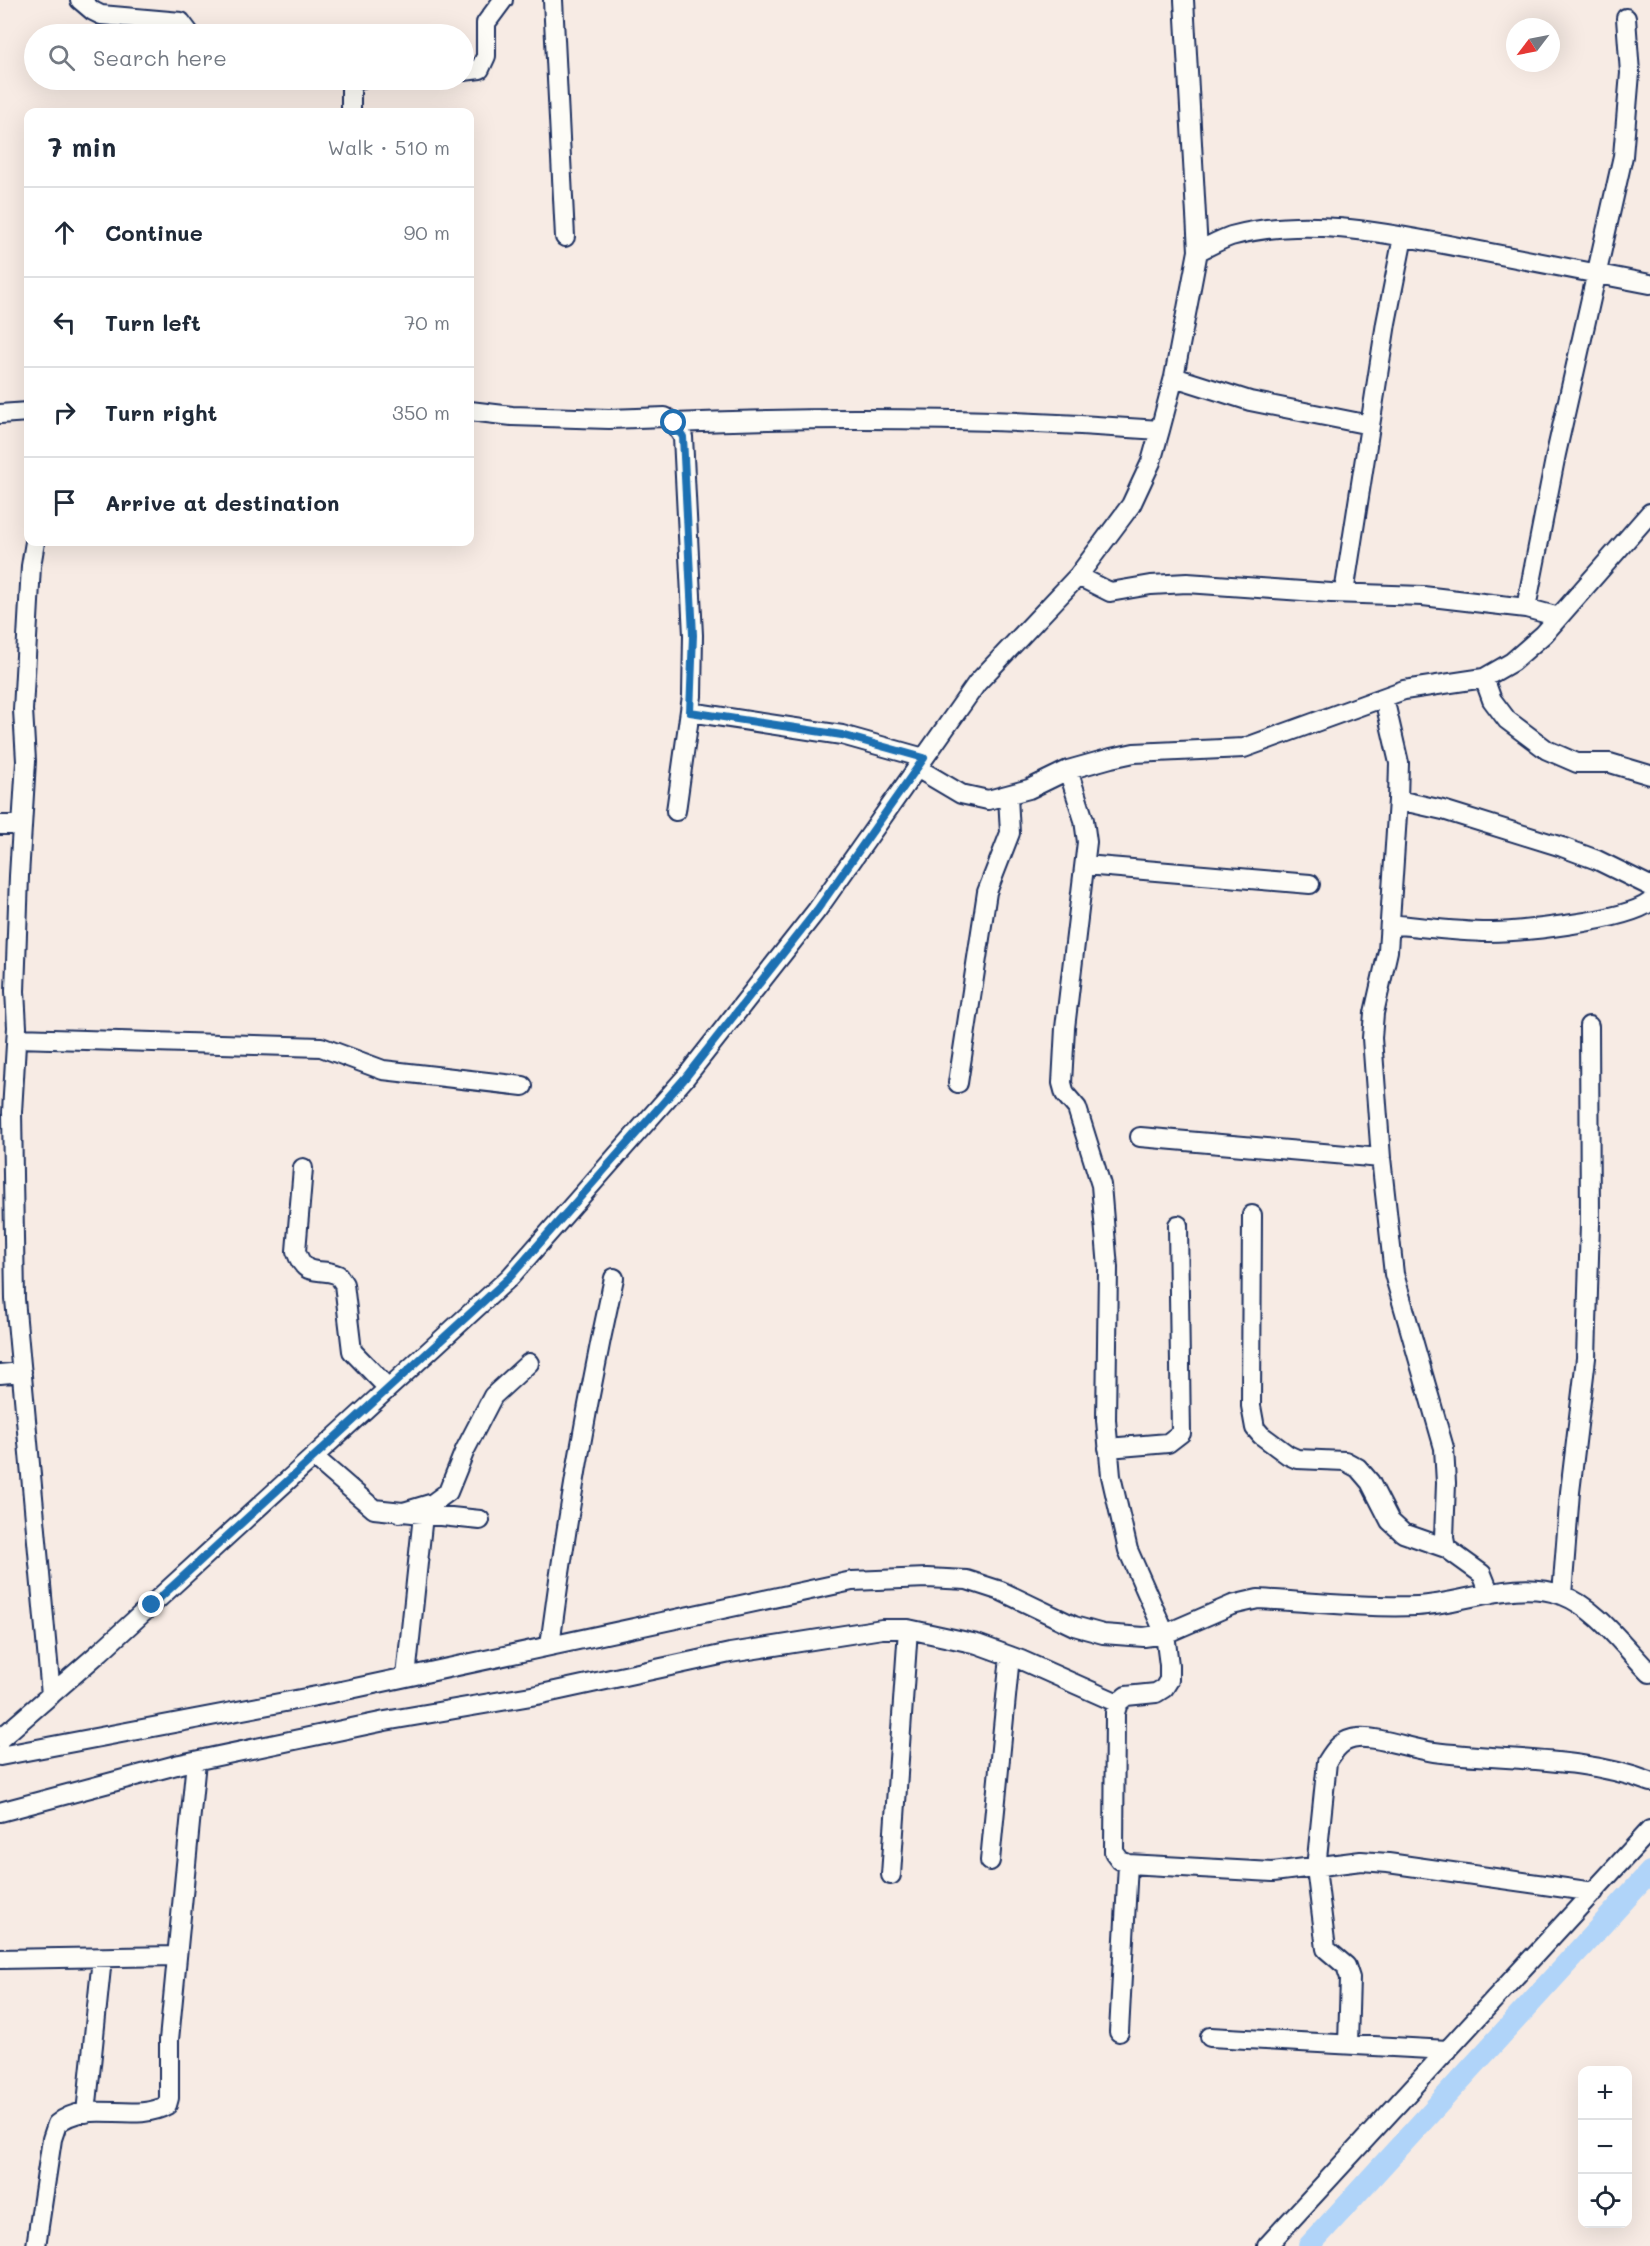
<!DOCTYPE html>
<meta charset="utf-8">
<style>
:root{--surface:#fff;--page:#f2f2f3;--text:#1f2937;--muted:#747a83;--line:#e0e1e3}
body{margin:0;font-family:Mali,sans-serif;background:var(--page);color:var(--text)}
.controls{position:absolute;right:18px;bottom:18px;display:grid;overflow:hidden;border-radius:12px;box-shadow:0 6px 24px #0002}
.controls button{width:54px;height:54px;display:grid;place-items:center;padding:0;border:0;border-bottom:2px solid var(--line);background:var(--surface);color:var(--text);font:30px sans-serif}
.compass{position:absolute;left:1506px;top:18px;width:54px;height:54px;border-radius:50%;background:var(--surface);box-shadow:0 6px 24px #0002;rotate:238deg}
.stop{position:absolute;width:18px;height:18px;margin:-14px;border:4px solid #1f6fb2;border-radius:50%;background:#fff}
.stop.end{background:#1f6fb2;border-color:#fff;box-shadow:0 2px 6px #0008}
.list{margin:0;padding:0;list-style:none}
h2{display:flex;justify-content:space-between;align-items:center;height:78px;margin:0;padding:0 24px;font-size:26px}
h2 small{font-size:20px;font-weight:400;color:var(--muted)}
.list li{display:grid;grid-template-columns:39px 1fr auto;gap:18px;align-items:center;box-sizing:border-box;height:90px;padding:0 24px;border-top:2px solid var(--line)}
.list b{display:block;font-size:22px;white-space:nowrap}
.list em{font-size:20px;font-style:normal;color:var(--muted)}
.icon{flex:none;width:33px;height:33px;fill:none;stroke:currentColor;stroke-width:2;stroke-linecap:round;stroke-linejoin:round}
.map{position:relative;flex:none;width:1650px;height:2246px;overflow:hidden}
.search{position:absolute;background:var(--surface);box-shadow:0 6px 24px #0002;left:24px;top:24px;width:450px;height:66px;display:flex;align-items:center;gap:15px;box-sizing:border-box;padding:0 21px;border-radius:33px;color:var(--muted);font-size:22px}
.panel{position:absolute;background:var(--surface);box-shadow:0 6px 24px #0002;left:24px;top:108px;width:450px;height:438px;border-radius:12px}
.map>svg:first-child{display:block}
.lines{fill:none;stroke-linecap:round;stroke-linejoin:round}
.canal{stroke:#b0d4f9;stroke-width:22}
.minor-casing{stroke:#1b2f5e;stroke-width:22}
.minor{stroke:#fdfcf7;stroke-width:18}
.route{stroke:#1f6fb2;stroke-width:8}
</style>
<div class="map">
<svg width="1650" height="2246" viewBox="0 0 1650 2246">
<rect width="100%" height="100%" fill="#f7ebe4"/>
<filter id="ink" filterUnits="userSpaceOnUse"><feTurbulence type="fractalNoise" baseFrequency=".0167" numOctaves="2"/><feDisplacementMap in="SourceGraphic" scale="12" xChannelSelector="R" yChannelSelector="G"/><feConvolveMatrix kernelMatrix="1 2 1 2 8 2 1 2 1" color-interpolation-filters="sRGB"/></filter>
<g filter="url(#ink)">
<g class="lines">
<path class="canal" d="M1309 2246 1650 1872"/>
<defs>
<path id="minor" d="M80 0 93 11 101 15 181 22 190 34
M553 0 565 237
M464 71 480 69 486 56V23L503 0
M351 112V84L359 80
M1198 251C1209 246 1220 240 1231 236 1312 214 1400 236 1480 251 1536 262 1593 273 1650 284
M1174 377 1250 401 1370 425
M470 411 512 416 609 419 665 417 674 423 683 437 693 635 692 696 676 811
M0 414 28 412
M674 423C836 416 998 418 1160 430
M35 542 31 566 23 710 26 761 19 876 15 991 17 1027 12 1112 15 1299 51 1695
M1078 576 1110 592 1151 585 1187 583 1331 593 1423 596 1526 608 1559 617
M1344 593 1386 323 1403 237
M1526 608 1556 454 1623 156 1630 73 1626 18
M1484 678 1492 700 1507 720 1547 750 1577 763H1610L1650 775
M1384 698 1399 763 1398 800 1388 951 1374 1013 1372 1038 1381 1158 1394 1274 1444 1448 1446 1483 1444 1538 1446 1548 1482 1574 1490 1594
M690 712 842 735 924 758
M917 768 961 794 988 800 1029 789 1068 770 1111 758 1134 753 1244 748 1404 690 1484 678 1512 662 1544 634 1650 513
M1068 770 1084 820 1087 842 1065 1028 1062 1083 1065 1094 1077 1108 1101 1185 1108 1268 1106 1420 1111 1476 1128 1550 1165 1634 1169 1665V1680L1164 1688 1156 1693 1126 1696 1118 1703 1115 1713 1114 1852 1120 1860 1128 1864 1273 1872 1361 1861 1388 1863 1594 1892
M1398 800 1443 810 1562 847 1597 860 1650 886
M0 825H22
M1085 865 1310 884
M1390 924C1420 927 1451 931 1482 932 1515 933 1626 921 1650 902
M17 1038 321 1047 383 1070 523 1086
M958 1083 987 892 1010 833 1008 796
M1140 1137 1381 1158
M303 1168 296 1251C306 1280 318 1266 338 1275L344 1284 352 1351 388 1388
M1252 1215 1251 1406 1255 1428 1261 1435 1288 1455 1297 1459 1345 1461 1358 1468 1370 1482 1390 1521 1403 1533 1446 1548
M0 1374 22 1372
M1108 1448 1168 1443 1181 1433 1178 1225
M314 1457 374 1509 480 1520
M400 1513 433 1503 448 1492 465 1450 493 1396 529 1363
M1562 1595 1570 1492 1586 1358 1590 1224 1589 1026
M550 1645C566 1522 587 1400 614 1278
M406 1677 423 1515
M0 1739 100 1652 510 1277 685 1078 817 910 977 683 1078 576 1131 505 1151 462 1160 430 1174 377 1198 251 1184 0
M0 1756 332 1693 852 1581 927 1578 967 1580 1001 1591 1074 1626 1103 1634 1144 1637 1165 1634 1232 1605 1258 1599C1311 1602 1365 1608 1417 1606 1464 1604 1515 1578 1562 1595 1597 1608 1624 1647 1650 1673
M0 1812 180 1764 385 1721 537 1695 730 1653 882 1629H908L977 1644 1021 1660 1118 1703
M990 1861 1010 1656
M891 1875 908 1629
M0 1959 177 1956
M1119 2032 1128 1864
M1210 2037 1448 2050
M1348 2043 1350 1978 1346 1966 1326 1949 1316 1868 1327 1762C1335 1749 1342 1739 1358 1738 1377 1736 1412 1749 1434 1752 1504 1761 1584 1756 1650 1782
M86 2113 102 1958
M36 2246 52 2139 57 2124C87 2098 134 2124 167 2105L169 2098V2040L196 1761
M1267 2246 1650 1830"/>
</defs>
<use href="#minor" class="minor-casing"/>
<use href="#minor" class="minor"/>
</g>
</g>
<g class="lines" filter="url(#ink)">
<path class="route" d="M152 1605 510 1277 685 1078 817 910 924 758 842 735 690 712 693 635 683 437 674 423"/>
</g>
</svg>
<div class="controls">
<button>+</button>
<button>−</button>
<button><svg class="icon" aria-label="locate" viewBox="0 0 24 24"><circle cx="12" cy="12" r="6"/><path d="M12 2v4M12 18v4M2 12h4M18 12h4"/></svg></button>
</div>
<svg class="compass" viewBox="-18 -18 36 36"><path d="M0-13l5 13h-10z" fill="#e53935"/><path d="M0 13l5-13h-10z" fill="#747a83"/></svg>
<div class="stop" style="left:674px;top:423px"></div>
<div class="stop end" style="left:152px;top:1605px"></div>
<div class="search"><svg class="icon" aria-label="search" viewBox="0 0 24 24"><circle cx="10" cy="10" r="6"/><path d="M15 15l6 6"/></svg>Search here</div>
<section class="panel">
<h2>7 min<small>Walk · 510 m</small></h2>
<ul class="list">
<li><svg class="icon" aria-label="ahead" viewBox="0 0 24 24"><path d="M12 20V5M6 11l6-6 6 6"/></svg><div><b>Continue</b></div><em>90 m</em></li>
<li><svg class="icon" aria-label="left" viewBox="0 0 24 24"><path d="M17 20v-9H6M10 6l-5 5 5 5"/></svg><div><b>Turn left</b></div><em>70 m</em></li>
<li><svg class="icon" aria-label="right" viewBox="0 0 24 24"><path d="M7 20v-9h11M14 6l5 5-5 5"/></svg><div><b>Turn right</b></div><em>350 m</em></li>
<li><svg class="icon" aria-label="arrive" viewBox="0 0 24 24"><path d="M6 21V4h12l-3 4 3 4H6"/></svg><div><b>Arrive at destination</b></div></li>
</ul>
</section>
</div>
